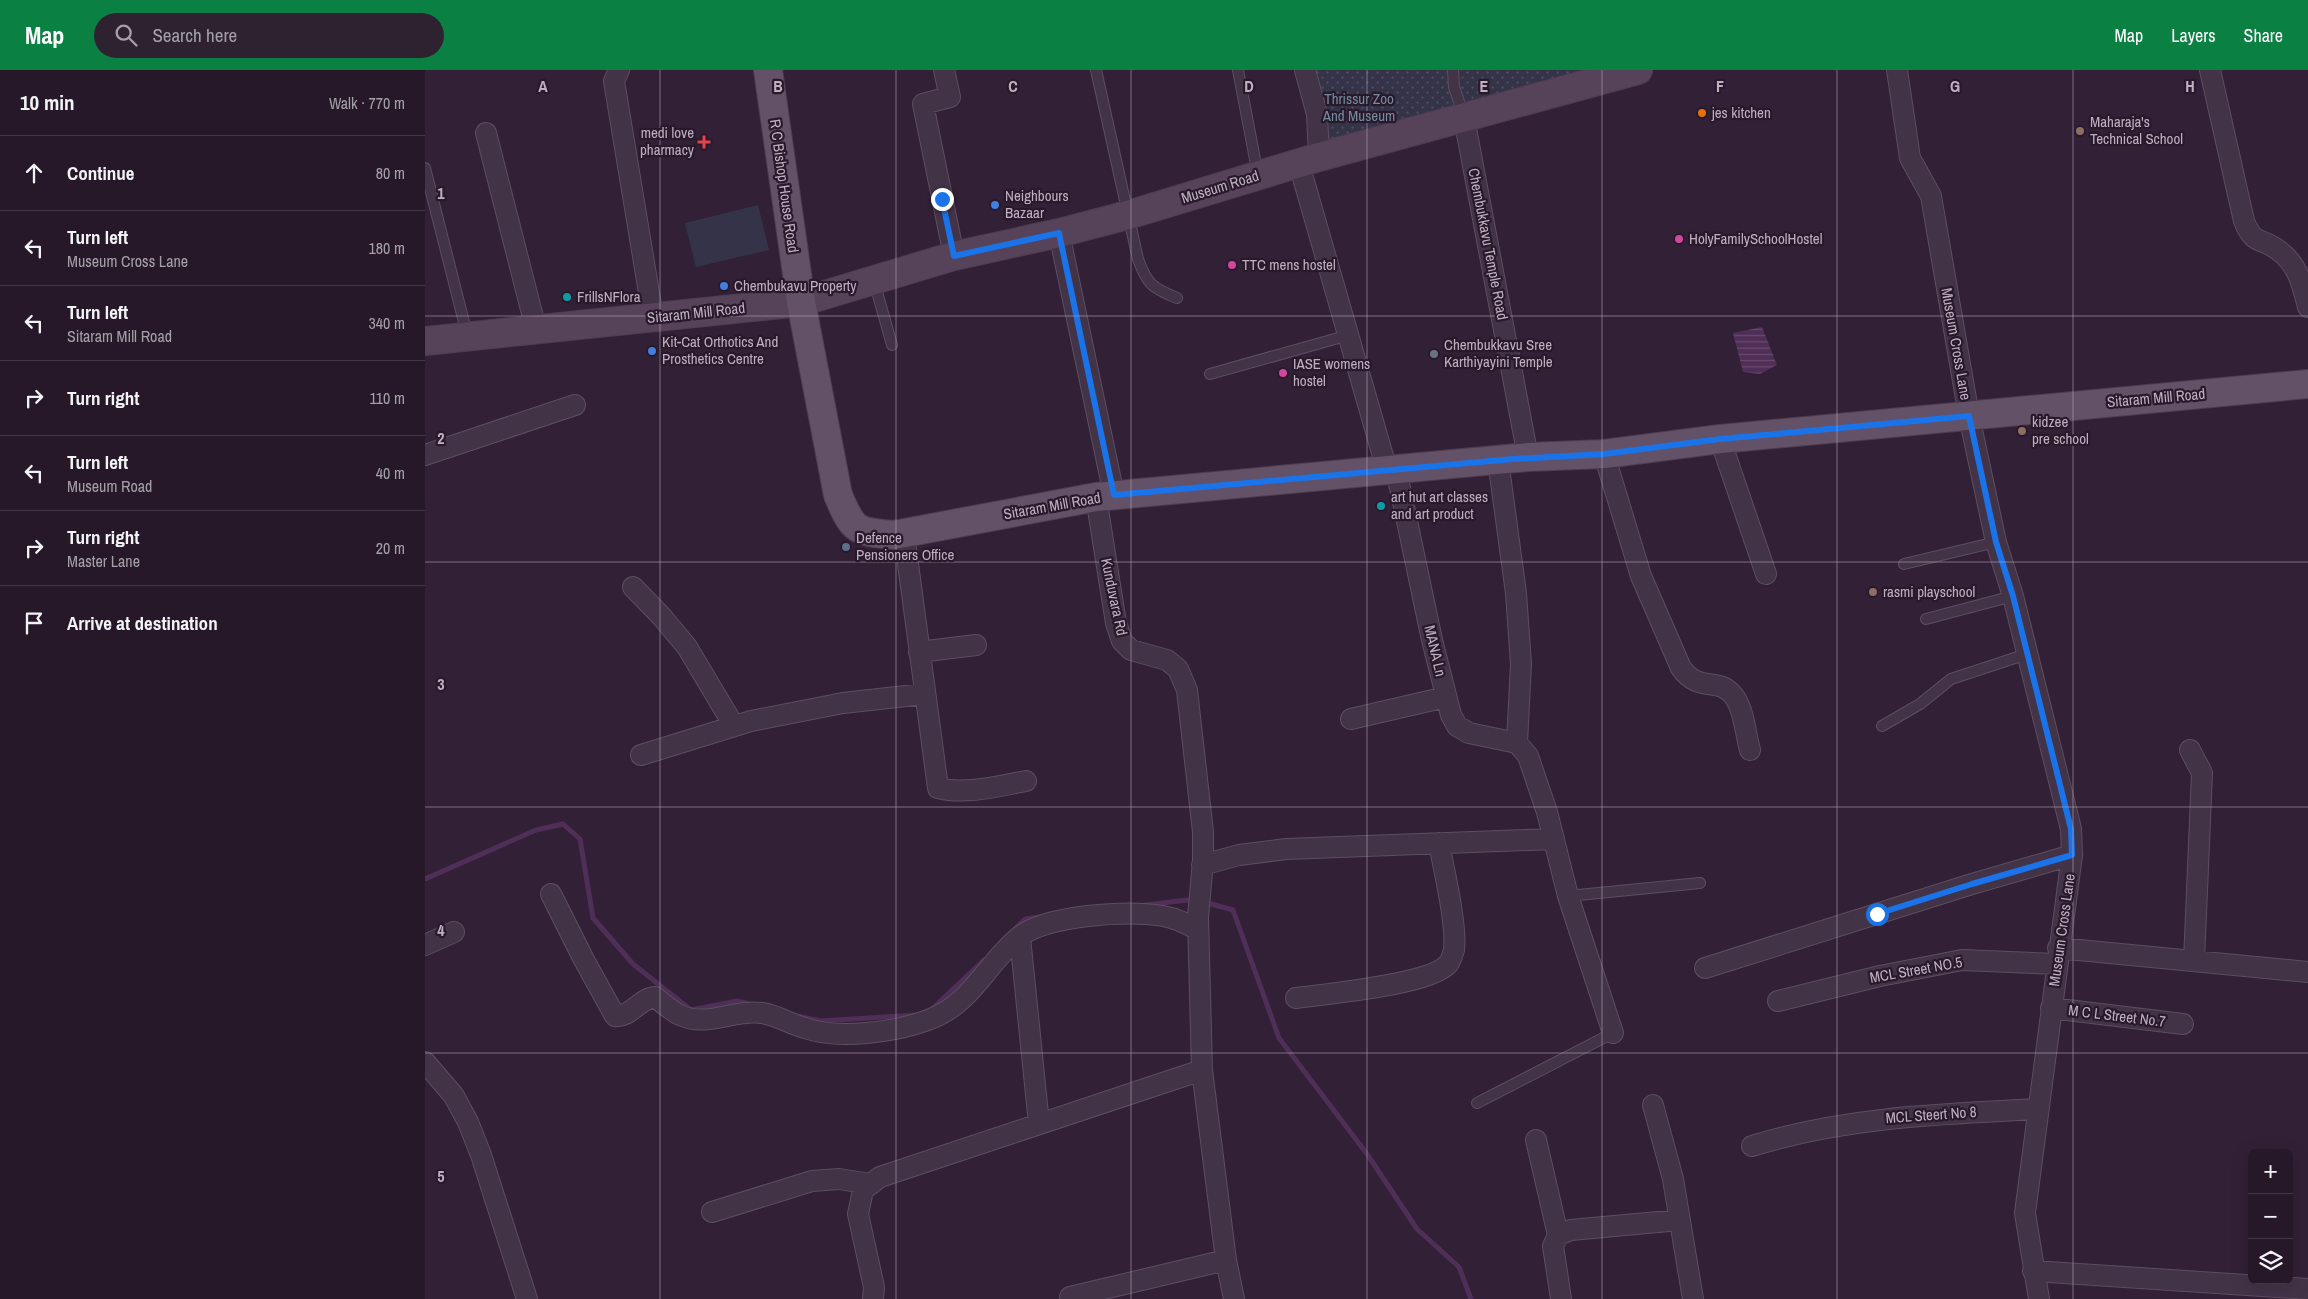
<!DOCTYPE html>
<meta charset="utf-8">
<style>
:root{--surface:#261828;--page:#2e2130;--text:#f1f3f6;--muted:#a4a0a8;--line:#423745;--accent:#0b8043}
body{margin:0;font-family:"Archivo Narrow",sans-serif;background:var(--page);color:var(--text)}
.controls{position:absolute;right:15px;bottom:15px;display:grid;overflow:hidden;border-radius:8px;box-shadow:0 5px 20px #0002}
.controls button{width:45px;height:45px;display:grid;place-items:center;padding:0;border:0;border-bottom:1px solid var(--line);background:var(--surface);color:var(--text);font:25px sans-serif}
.stop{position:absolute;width:15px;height:15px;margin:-11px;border:4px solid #1a73e8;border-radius:50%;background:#fff}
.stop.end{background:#1a73e8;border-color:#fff;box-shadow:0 1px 5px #0008}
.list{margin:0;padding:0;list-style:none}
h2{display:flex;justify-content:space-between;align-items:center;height:65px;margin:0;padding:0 20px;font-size:21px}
h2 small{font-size:16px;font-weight:400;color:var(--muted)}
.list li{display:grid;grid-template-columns:32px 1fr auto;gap:15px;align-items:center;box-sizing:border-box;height:75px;padding:0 20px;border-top:1px solid var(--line)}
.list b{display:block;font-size:19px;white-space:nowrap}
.list p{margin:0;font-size:16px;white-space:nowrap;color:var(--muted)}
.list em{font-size:16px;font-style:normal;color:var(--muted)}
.icon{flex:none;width:28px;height:28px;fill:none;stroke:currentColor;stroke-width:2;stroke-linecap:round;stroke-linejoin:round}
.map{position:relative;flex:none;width:1883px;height:1229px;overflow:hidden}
header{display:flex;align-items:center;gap:30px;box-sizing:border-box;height:70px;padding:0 25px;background:var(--accent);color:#fff}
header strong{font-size:24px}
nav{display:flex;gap:28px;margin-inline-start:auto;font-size:18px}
.search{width:350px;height:45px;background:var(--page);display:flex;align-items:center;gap:12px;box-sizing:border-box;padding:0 18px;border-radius:28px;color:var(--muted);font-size:19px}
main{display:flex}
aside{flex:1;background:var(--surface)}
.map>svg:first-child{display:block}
.grass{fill:url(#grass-dots)}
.pitch{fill:#343348}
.water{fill:url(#water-rules)}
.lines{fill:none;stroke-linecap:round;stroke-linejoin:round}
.stream{stroke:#4f2f57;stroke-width:5}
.lane-casing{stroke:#5e4e61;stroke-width:12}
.street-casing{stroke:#5e4e61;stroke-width:22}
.secondary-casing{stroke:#4d3d50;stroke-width:30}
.primary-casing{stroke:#4d3d50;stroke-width:30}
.lane{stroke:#433347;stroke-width:10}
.street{stroke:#433347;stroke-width:20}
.secondary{stroke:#564259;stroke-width:28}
.primary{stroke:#635167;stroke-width:28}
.route{stroke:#1a73e8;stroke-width:6}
.grid{fill:none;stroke:#c0aec3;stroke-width:1;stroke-opacity:0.55}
.food-dot{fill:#e8710a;stroke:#28192b;stroke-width:2}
.education-dot{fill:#8d6e63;stroke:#28192b;stroke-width:2}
.health-dot{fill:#e0444e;stroke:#28192b;stroke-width:2}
.shop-dot{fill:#3f7fe0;stroke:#28192b;stroke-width:2}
.hotel-dot{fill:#d1479c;stroke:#28192b;stroke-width:2}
.culture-dot{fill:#0f9aa8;stroke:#28192b;stroke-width:2}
.worship-dot{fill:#6b7280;stroke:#28192b;stroke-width:2}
.service-dot{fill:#5c6f8a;stroke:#28192b;stroke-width:2}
.labels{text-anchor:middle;stroke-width:4.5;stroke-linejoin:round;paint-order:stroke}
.park-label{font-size:15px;fill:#758b9e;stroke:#28192b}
.poi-label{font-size:15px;fill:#c0aec3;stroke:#28192b;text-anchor:start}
.street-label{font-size:15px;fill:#c0aec3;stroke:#28192b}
.grid-label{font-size:16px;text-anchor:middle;font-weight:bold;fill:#c0aec3;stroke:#28192b;stroke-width:4.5;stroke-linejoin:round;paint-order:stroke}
</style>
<header>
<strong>Map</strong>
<div class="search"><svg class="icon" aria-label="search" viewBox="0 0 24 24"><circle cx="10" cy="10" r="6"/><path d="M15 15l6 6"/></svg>Search here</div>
<nav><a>Map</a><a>Layers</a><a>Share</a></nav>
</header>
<main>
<aside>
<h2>10 min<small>Walk · 770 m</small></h2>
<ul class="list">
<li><svg class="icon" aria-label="ahead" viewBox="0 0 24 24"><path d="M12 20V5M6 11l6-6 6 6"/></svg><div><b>Continue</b></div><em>80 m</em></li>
<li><svg class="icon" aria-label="left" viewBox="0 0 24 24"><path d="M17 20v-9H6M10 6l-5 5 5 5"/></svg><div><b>Turn left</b><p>Museum Cross Lane</p></div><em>180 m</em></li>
<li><svg class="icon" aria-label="left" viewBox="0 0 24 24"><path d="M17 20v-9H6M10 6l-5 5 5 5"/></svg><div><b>Turn left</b><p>Sitaram Mill Road</p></div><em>340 m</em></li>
<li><svg class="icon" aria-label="right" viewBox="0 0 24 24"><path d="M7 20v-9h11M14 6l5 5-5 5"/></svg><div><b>Turn right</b></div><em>110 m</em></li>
<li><svg class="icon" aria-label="left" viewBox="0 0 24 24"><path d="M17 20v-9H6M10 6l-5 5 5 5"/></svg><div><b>Turn left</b><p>Museum Road</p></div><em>40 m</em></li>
<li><svg class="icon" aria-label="right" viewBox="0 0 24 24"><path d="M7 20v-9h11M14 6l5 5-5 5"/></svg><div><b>Turn right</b><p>Master Lane</p></div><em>20 m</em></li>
<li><svg class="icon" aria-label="arrive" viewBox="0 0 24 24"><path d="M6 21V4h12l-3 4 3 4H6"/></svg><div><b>Arrive at destination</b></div></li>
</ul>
</aside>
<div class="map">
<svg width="1883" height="1229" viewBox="0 0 1883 1229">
<defs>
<pattern id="grass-dots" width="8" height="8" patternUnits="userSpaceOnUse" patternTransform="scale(1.25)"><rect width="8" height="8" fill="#343348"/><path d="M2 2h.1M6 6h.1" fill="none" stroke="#504e61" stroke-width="1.8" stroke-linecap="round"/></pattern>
<pattern id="water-rules" width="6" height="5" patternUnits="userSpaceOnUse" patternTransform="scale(1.25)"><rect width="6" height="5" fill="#4f2f57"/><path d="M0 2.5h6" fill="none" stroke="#674b6e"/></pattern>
</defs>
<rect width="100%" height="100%" fill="#322036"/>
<path class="grass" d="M884 0H1213L906 84Z"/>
<path class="pitch" d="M333 135 344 180 271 197 260 153Z"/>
<path class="water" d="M1337 257 1352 295 1335 304 1318 302 1308 263Z"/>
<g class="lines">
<path class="stream" d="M0 809 111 760 138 754 155 769 168 848 208 894 266 940 312 931 325 934
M779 832 808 840 854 968 942 1084 992 1159 1034 1197 1046 1229
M720 835 771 829
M590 859 600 849 615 847
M507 939 559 890
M372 946 396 951 491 945"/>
<defs>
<path id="lane" d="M671 0 713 189C722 214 727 218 752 228
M813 0 833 105
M1028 0 1029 17 1039 47
M0 98 42 264
M449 211 467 275
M785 304 924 265
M1479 494 1571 472
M1501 549 1588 526
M1457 656 1495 634 1526 609 1602 584
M1143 826 1275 813
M1052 1033 1188 963"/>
<path id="street" d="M194 0 189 11 228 247
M519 0 525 27 498 34 529 186
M880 0 892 44 894 87
M1472 0 1485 88 1506 126 1544 346 1571 472 1588 526 1646 759 1647 785 1600 1143 1614 1229
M1785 0 1819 151C1829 176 1836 167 1853 180 1873 194 1877 214 1883 237
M1039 48 1103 387
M61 63 111 259
M874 94 962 400
M634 163 689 425
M1295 369 1341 504
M1179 384 1216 506 1256 598C1274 623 1292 607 1307 624 1319 637 1320 662 1325 680
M0 385 150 335
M1073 390 1091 523 1096 594 1092 673
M971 399 1007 570 1026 645 1032 656 1044 663 1092 673 1103 686 1122 742 1143 826 1188 963
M671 427 691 553 697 571 706 580 742 590 753 599 762 620 778 762V791L773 847 777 1000 801 1190 809 1229
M479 464 513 718C541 725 574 716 601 711
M208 517 237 547 262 577 309 656
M494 582 551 575
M926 649 1021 627
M1765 680 1777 703 1769 891
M216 685 326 651 418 633 499 624
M777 795 814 785 861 779 1129 769
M126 824 158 888 190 946C205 948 215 928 230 927 238 933 246 941 255 945 281 958 310 939 337 943 352 945 365 954 380 958 413 970 471 962 503 950 547 934 560 895 594 867 622 845 702 840 738 846 751 848 762 854 773 860
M595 867 614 1054
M0 875 29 862
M1633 878 1883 902
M1280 898 1547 814 1647 785
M871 928C900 924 1005 915 1023 894 1026 891 1028 883 1029 880 1032 854 1019 801 1014 773
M1353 931 1455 906 1537 890 1632 894
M1626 938 1758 954
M0 992 29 1026 43 1052 56 1085 102 1229
M1228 1035 1248 1109 1268 1229
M1111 1070 1133 1165
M1327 1076C1420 1047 1517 1044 1614 1039
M287 1142 387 1111 414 1109 446 1114
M1608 1201 1883 1219
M645 1227 801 1190
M448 1229 449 1217 433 1144 438 1120 455 1107 777 1000
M1136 1229 1128 1176 1133 1165 1146 1160 1255 1150"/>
<path id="secondary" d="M0 271 376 232 529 186 634 163 703 145 894 87 1213 0"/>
<path id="primary" d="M343 0 376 232 413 425C428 461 431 462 469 465L671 427 1103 387 1179 384 1295 369 1883 314"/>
</defs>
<use href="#lane" class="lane-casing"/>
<use href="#street" class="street-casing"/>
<use href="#secondary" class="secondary-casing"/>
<use href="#primary" class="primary-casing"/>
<use href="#lane" class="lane"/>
<use href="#street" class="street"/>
<use href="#secondary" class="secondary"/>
<use href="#primary" class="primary"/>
</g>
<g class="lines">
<path class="route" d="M517 129 529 186 634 163 689 425 1088 389 1179 384 1295 369 1544 346 1571 472 1588 526 1646 759 1647 785 1547 814 1452 844"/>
</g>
<path class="grid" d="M235 0V1229M471 0V1229M706 0V1229M942 0V1229M1177 0V1229M1412 0V1229M1648 0V1229M0 246H1883M0 492H1883M0 737H1883M0 983H1883"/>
<circle class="food-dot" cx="1277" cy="43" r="5"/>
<g class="education-dot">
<circle cx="1655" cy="61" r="5"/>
<circle cx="1597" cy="361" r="5"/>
<circle cx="1448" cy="522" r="5"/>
</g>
<path class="health-dot" d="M276.5 64.5h5v5h5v5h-5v5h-5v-5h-5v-5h5z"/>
<g class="shop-dot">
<circle cx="570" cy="135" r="5"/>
<circle cx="299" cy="216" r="5"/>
<circle cx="227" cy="281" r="5"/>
</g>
<g class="hotel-dot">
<circle cx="1254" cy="169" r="5"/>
<circle cx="807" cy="195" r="5"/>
<circle cx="858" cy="303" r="5"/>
</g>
<g class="culture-dot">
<circle cx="142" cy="227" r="5"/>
<circle cx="956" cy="436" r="5"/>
</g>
<circle class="worship-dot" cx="1009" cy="284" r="5"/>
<circle class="service-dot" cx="421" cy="477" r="5"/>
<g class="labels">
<g class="park-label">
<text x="934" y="34">Thrissur Zoo<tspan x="934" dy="17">And Museum</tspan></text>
</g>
<g class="poi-label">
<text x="1287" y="48">jes kitchen</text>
<text x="1665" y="57">Maharaja's<tspan x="1665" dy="17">Technical School</tspan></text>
<text x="269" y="68" text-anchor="end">medi love<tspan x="269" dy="17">pharmacy</tspan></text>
<text x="580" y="131">Neighbours<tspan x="580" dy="17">Bazaar</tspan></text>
<text x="1264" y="174">HolyFamilySchoolHostel</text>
<text x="817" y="200">TTC mens hostel</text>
<text x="309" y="221">Chembukavu Property</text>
<text x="152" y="232">FrillsNFlora</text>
<text x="237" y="277">Kit-Cat Orthotics And<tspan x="237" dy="17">Prosthetics Centre</tspan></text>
<text x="1019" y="280">Chembukkavu Sree<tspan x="1019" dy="17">Karthiyayini Temple</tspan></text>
<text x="868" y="299">IASE womens<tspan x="868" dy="17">hostel</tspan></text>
<text x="1607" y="357">kidzee<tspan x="1607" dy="17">pre school</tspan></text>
<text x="966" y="432">art hut art classes<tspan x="966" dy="17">and art product</tspan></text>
<text x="431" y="473">Defence<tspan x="431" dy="17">Pensioners Office</tspan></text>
<text x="1458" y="527">rasmi playschool</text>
</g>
<g class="street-label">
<text transform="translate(359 116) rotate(82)" y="5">R C Bishop House Road</text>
<text transform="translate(795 117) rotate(-17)" y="5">Museum Road</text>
<text transform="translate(1063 174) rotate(79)" y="5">Chembukkavu Temple Road</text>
<text transform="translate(271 243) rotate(-6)" y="5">Sitaram Mill Road</text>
<text transform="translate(1531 274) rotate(80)" y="5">Museum Cross Lane</text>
<text transform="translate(1731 328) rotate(-5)" y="5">Sitaram Mill Road</text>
<text transform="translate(627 436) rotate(-10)" y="5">Sitaram Mill Road</text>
<text transform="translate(689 527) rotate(78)" y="5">Kunduvara Rd</text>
<text transform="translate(1010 581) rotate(77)" y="5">MANA Ln</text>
<text transform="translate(1637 860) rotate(-82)" y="5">Museum Cross Lane</text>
<text transform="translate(1491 900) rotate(-10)" y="5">MCL Street NO.5</text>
<text transform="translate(1692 946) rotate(7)" y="5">M C L Street No.7</text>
<text transform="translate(1506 1045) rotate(-4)" y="5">MCL Steert No 8</text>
</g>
</g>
<g class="grid-label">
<text x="118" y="22">A</text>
<text x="353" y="22">B</text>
<text x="588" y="22">C</text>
<text x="824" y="22">D</text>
<text x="1059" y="22">E</text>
<text x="1295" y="22">F</text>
<text x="1530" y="22">G</text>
<text x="1765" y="22">H</text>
<text x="16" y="129">1</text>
<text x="16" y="374">2</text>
<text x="16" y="620">3</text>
<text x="16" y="866">4</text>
<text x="16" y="1112">5</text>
</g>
</svg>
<div class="controls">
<button>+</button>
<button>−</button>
<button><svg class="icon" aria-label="layers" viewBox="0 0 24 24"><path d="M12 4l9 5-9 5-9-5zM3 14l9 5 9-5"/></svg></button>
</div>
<div class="stop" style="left:1452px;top:844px"></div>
<div class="stop end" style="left:517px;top:129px"></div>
</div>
</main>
